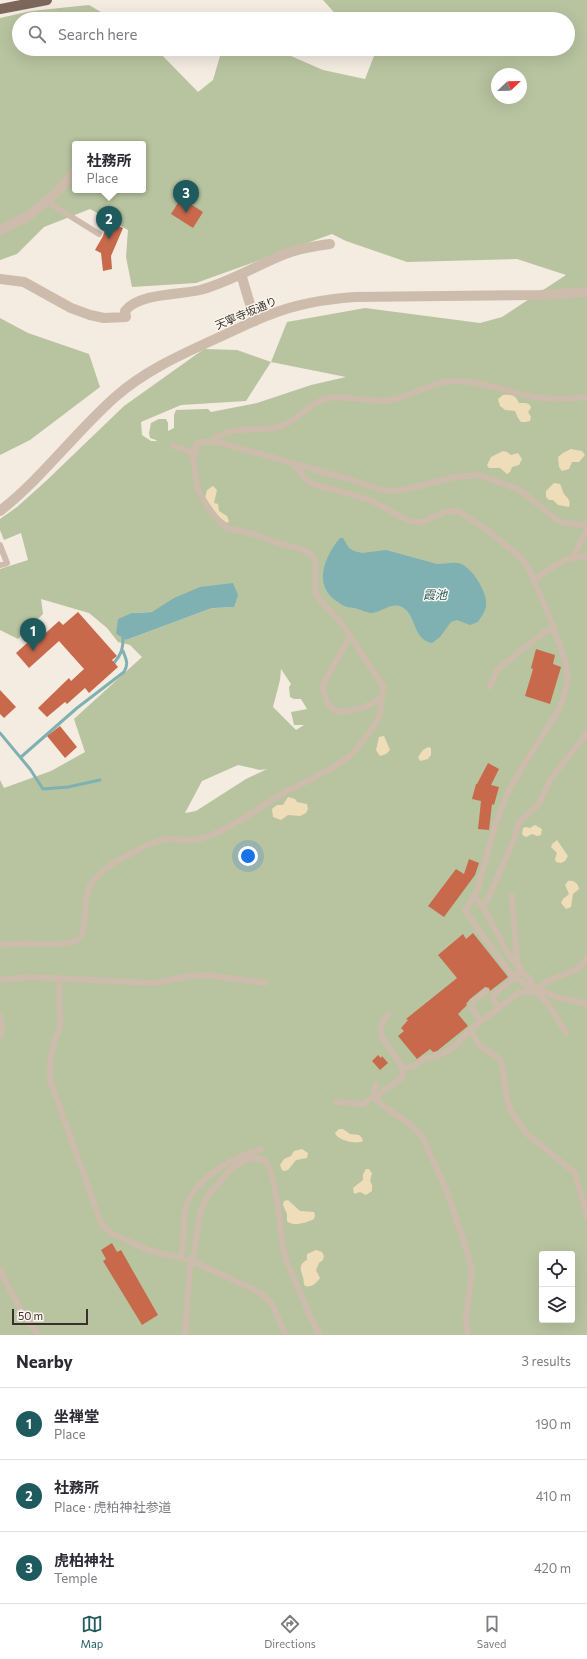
<!DOCTYPE html>
<meta charset="utf-8">
<style>
:root{--surface:#fff;--page:#f2f2f3;--text:#2b2b33;--muted:#7c7c81;--line:#e1e1e2;--accent:#1f5a5e}
body{margin:0;font-family:Commissioner,"Noto Sans JP",sans-serif;background:var(--page);color:var(--text)}
.controls{position:absolute;right:12px;bottom:12px;display:grid;overflow:hidden;border-radius:4px;box-shadow:0 4px 16px #0002}
.controls button{width:36px;height:36px;display:grid;place-items:center;padding:0;border:0;border-bottom:1px solid var(--line);background:var(--surface);color:var(--text);font:20px sans-serif}
.compass{position:absolute;left:491px;top:68px;width:36px;height:36px;border-radius:50%;background:var(--surface);box-shadow:0 4px 16px #0002;rotate:67deg}
.scale{position:absolute;left:12px;bottom:10px;width:76px;box-sizing:border-box;padding-left:4px;border:2px solid #3b302b;border-top:0;font-size:11px;line-height:14px;white-space:nowrap;color:#3b302b;-webkit-text-stroke:3px #fbf5ee;paint-order:stroke}
.you{position:absolute;left:248px;top:856px;width:14px;height:14px;margin:-10px;border:3px solid #fff;border-radius:50%;background:#1a73e8;box-shadow:0 0 0 6px #1a73e833}
.badge{display:grid;place-items:center;width:26px;height:26px;border-radius:50%;background:var(--accent);color:#fff;font-size:13px;font-weight:700}
.pin{position:absolute;translate:-50% -33px;filter:drop-shadow(0 1px 2px #0008)}
.pin::after{content:'';position:absolute;top:21px;width:14px;height:12px;background:inherit;clip-path:polygon(0 0,100% 0,50% 100%)}
.popup{position:absolute;left:72px;top:141px;width:74px;height:52px;box-sizing:border-box;display:grid;place-content:center;border-radius:4px;background:var(--surface);filter:drop-shadow(0 1px 3px #0005);font-size:13px;white-space:nowrap;color:var(--muted)}
.popup b{font-size:15px;color:var(--text)}
.popup::after{content:'';position:absolute;left:50%;top:100%;margin-left:-8px;border:8px solid transparent;border-top-color:var(--surface)}
.list{margin:0;padding:0;list-style:none}
h2{display:flex;justify-content:space-between;align-items:center;height:52px;margin:0;padding:0 16px;font-size:17px}
h2 small{font-size:13px;font-weight:400;color:var(--muted)}
.list li{display:grid;grid-template-columns:26px 1fr auto;gap:12px;align-items:center;box-sizing:border-box;height:72px;padding:0 16px;border-top:1px solid var(--line)}
.list b{display:block;font-size:15px;white-space:nowrap}
.list p{margin:0;font-size:13px;white-space:nowrap;color:var(--muted)}
.list em{font-size:13px;font-style:normal;color:var(--muted)}
.icon{flex:none;width:22px;height:22px;fill:none;stroke:currentColor;stroke-width:2;stroke-linecap:round;stroke-linejoin:round}
.map{position:relative;flex:none;width:587px;height:1335px;overflow:hidden}
.search{position:absolute;background:var(--surface);box-shadow:0 4px 16px #0002;left:12px;right:12px;top:12px;height:44px;display:flex;align-items:center;gap:10px;box-sizing:border-box;padding:0 14px;border-radius:22px;color:var(--muted);font-size:15px}
.sheet{height:268px;background:var(--surface)}
nav{display:flex;justify-content:space-around;align-items:center;box-sizing:border-box;height:56px;border-top:1px solid var(--line);background:var(--surface);font-size:11px;color:var(--muted)}
nav a{display:grid;justify-items:center;gap:2px}
nav .on{color:var(--accent)}
.map>svg:first-child{display:block}
.green{fill:#b8c4a0;fill-rule:evenodd}
.sand{fill:#efdcb8}
.water{fill:#7fb0b2}
.lines{fill:none;stroke-linecap:round;stroke-linejoin:round}
.stream{stroke:#7fb0b2;stroke-width:3}
.building{fill:#c8694b}
.service{stroke:#cdbbac;stroke-width:6}
.minor{stroke:#cdbbac;stroke-width:10}
.tertiary{stroke:#cdbbac;stroke-width:10}
.primary{stroke:#7d675c;stroke-width:10}
.labels{text-anchor:middle;stroke-width:3;stroke-linejoin:round;paint-order:stroke}
.street-label{font-size:11px;fill:#3b302b;stroke:#fbf5ee}
.water-label{font-size:12px;font-style:italic;fill:#1f5a5e;stroke:#fbf5ee}
</style>
<div class="map">
<svg width="587" height="1335" viewBox="0 0 587 1335">
<rect width="100%" height="100%" fill="#f4ebe1"/>
<path class="green" d="M323 0H587V1335H0V780L4 788 51 771 85 752 74 719 142 657 130 645 118 642 107 628 89 613 41 599 43 614 18 639 0 630V569L28 560 21 533 4 540 0 530V519L17 507 46 481 124 406 204 349 237 350 271 362 287 322 365 308 480 323 502 317 566 275 517 259 407 262 346 241 332 234 196 283 132 287 126 257 128 230 90 209 44 227 17 254 0 260V18L31 11 89 5 113 19H19V49H156L198 92 213 80 222 49H275L323 70 365 79 374 56 367 49H568V19H340ZM497 74H521V98H497ZM75 144H143V190H75ZM271 362 346 377 311 385 257 403 211 412 208 409H205L176 410 174 415V428L168 431V423L166 419H159L151 423 149 433 150 438 156 440 157 441H151L142 435 141 422 181 405 246 401ZM233 607 212 608 126 640 116 634 132 613ZM281 669 291 684 289 687 290 697 294 699H301L307 709 291 712 294 725H304L296 730 273 707 280 680ZM238 765 260 770 267 769 246 779 196 811 185 813 202 781ZM542 1254H572V1320H542Z
M0 318 28 333 89 354 100 387 30 440 0 455Z"/>
<path class="sand" d="M503 395C511 394 516 395 519 403H526L530 405 531 408 528 412 531 417 530 421 526 422H521L518 418 515 411 505 410 500 406 498 399Z
M571 449 582 451 585 455 579 462H572L569 469 562 471 559 467 558 457 563 453Z
M503 451 507 452 511 455 518 453 522 459 519 465 512 467 510 472 507 474 500 468H489L487 465 491 457Z
M554 483 560 484C562 487 562 491 564 494 568 499 571 500 569 507L558 505 553 500H549L546 497V491Z
M213 486 217 490 214 503 218 504 219 511 227 516 229 521 227 523 219 517 205 498 207 490Z
M384 736 390 750 386 754 380 756 376 750 379 737Z
M428 747 431 748V755L428 759 420 761 418 757 423 750Z
M288 797 295 799 297 802 307 804 308 809 306 813 300 816 288 815 281 820 273 817 272 809 277 805H283Z
M535 825 542 829 541 835 537 836 532 834 526 837 524 836 522 834 523 828 526 827 530 828Z
M557 840 568 856 565 861 561 863 556 862 555 859 557 853 551 847 552 844Z
M568 881C574 880 578 883 579 889L573 894 571 907 566 909 561 903 563 899 569 894 565 885Z
M339 1129H343L350 1134 359 1135 362 1138 363 1141C356 1145 337 1140 335 1133Z
M302 1149 308 1153 307 1158 296 1160 288 1170 284 1171 282 1170 280 1165 284 1159 291 1156 294 1151Z
M366 1169H369L372 1173 370 1181 372 1185V1191L366 1195 360 1192 354 1194 353 1188 363 1180V1174Z
M288 1200 300 1211 314 1212 315 1215 314 1219C306 1223 293 1227 287 1221V1214L283 1205 284 1201Z
M316 1250 322 1252 324 1256 323 1260 319 1263 316 1270 320 1278C317 1283 311 1288 305 1286 303 1283 304 1280 303 1277 300 1269 299 1264 307 1260V1254Z"/>
<path class="water" d="M340 538H343L349 548 354 551 362 553 386 550 437 564C444 564 451 562 458 563 471 565 488 593 486 605 486 611 481 617 478 622L470 625 457 620 451 622 440 637 432 643C412 639 417 615 402 607 391 602 382 612 372 613 366 613 360 609 354 608 344 607 344 606 335 600 313 584 325 556 340 538Z
M233 583 238 595 234 607 212 608 126 640 116 634 118 619 132 613 152 612 174 598 200 587Z"/>
<g class="lines">
<path class="stream" d="M114 663C121 655 123 649 123 638
M0 733 30 769 43 789 68 787 100 780
M21 757 77 708 124 672C129 664 126 659 123 651"/>
</g>
<path class="building" d="M181 198 203 212 193 228 171 214Z
M108 222 123 228 111 256 112 269 103 271 101 253 95 250 103 236Z
M78 612 117 656 112 660 118 667 89 693 85 688 67 704 65 702 47 717 38 708 69 678 71 681 84 669 59 641 29 668 16 653 36 635 40 638 59 621 63 625Z
M536 649 555 655 553 664 561 667 550 704 525 696 533 669 531 668Z
M0 690 16 707 4 718 0 714Z
M60 726 77 747 65 758 47 736Z
M488 763 499 769 491 785 499 787 494 805 492 804 489 830 478 829 481 801 472 799 476 784H477Z
M469 859 479 863 475 875 444 917 428 906 456 869 464 874Z
M473 933 508 977 490 991 489 988 485 987 470 999 466 1004 467 1005 458 1014 468 1026 437 1051 433 1052 430 1049 417 1059 398 1036 404 1031 401 1028 408 1020 406 1019 457 978 438 955 463 934 466 939Z
M378 1055 381 1058 382 1056 388 1063 380 1070 372 1061Z
M112 1243 117 1252 121 1250 158 1315 142 1325 103 1261 106 1259 101 1250Z"/>
<g class="lines">
<path class="service" d="M46 201 99 234
M212 441C230 424 257 433 279 427 297 422 308 404 325 399 342 394 367 402 386 401 410 398 431 381 455 381 478 381 499 389 521 394 542 400 565 400 587 397
M173 446 196 453 195 447 198 442H218L352 480 386 491 403 490 456 477 480 475 520 490 557 520 565 523 587 525
M295 465 303 476 312 484 357 496 374 502 409 521 422 522 445 512 454 511H458L487 530 519 556 528 567 550 618 565 660 568 680 563 699 556 715 521 769 507 794 495 826 478 888 474 897 465 911 512 975 543 998 554 1013 566 1033
M0 545 7 563 0 565
M573 557 587 529
M534 580C551 568 566 555 587 557
M350 636 323 684C323 692 327 708 336 711 349 714 370 705 381 699
M490 687 497 670 543 633 554 628
M474 897 482 905 487 901 513 842 519 822 539 804 550 780 587 733
M482 905 510 957 521 971 530 979 534 991
M0 945C18 941 66 948 78 940 87 935 84 905 87 894 89 885 97 875 104 870 115 861 154 840 167 839 178 838 189 842 200 839 230 830 255 810 282 794 304 782 328 773 348 757 356 751 373 728 378 719 383 710 380 697 384 687L343 625 320 600 316 593 315 584 316 564 312 555 301 549 278 543 253 534 227 528 222 524 211 512 200 494 197 486 193 457 191 452
M59 978 60 1029C52 1040 49 1067 50 1080L101 1223 106 1229 113 1234 151 1251 181 1258 199 1264 259 1292 269 1300 275 1310 285 1335
M0 980 29 977 155 983 189 976 207 975 266 983
M534 991 548 981 578 969 587 958
M499 1007 493 999V995L517 976 521 969 517 960 512 896
M389 1014C364 1039 404 1052 403 1076 396 1086 383 1087 377 1097V1101L413 1127 422 1136 447 1192 467 1251 472 1271 466 1317 468 1335
M0 1016 2 1030 0 1036
M481 1021 472 1009 473 1002 486 991
M470 1030 480 1046 501 1060 508 1103 511 1112 527 1134 575 1173 587 1216
M403 1069 416 1065 425 1058 437 1056 453 1048 470 1030 520 992 534 991 544 992 557 997 587 1004
M336 1102 363 1104 373 1097 376 1084
M181 1258C184 1242 183 1227 185 1211 188 1188 219 1166 238 1158 246 1154 254 1152 261 1149
M0 1269C10 1292 22 1314 38 1335
M185 1335 190 1268C198 1248 195 1225 203 1205 208 1194 228 1170 239 1164 246 1160 257 1155 265 1161 275 1168 281 1234 283 1249L286 1260 312 1321 320 1335"/>
<path class="minor" d="M0 230 27 217 57 192 75 172
M241 274 255 321
M0 279 24 282 71 308 90 315 104 318 126 317 125 311C139 293 179 295 200 290 230 282 257 265 285 254 300 248 315 246 330 244"/>
<path class="tertiary" d="M0 511C42 478 74 434 114 398 143 372 178 356 213 340 232 332 250 322 269 315 296 304 326 299 355 297L540 295 587 292"/>
<path class="primary" d="M0 9 47 0"/>
</g>
<g class="labels">
<g class="street-label">
<text transform="translate(246 313) rotate(-23)" y="4">天寧寺坂通り</text>
</g>
<g class="water-label">
<text x="435" y="599">霞池</text>
</g>
</g>
</svg>
<div class="controls">
<button><svg class="icon" aria-label="locate" viewBox="0 0 24 24"><circle cx="12" cy="12" r="6"/><path d="M12 2v4M12 18v4M2 12h4M18 12h4"/></svg></button>
<button><svg class="icon" aria-label="layers" viewBox="0 0 24 24"><path d="M12 4l9 5-9 5-9-5zM3 14l9 5 9-5"/></svg></button>
</div>
<svg class="compass" viewBox="-18 -18 36 36"><path d="M0-13l5 13h-10z" fill="#e53935"/><path d="M0 13l5-13h-10z" fill="#7c7c81"/></svg>
<div class="scale">50 m</div>
<div class="you"></div>
<div class="pin badge" style="left:33px;top:651px">1</div>
<div class="pin badge" style="left:109px;top:239px">2</div>
<div class="popup"><b>社務所</b>Place</div>
<div class="pin badge" style="left:186px;top:213px">3</div>
<div class="search"><svg class="icon" aria-label="search" viewBox="0 0 24 24"><circle cx="10" cy="10" r="6"/><path d="M15 15l6 6"/></svg>Search here</div>
</div>
<section class="sheet">
<h2>Nearby<small>3 results</small></h2>
<ul class="list">
<li><span class="badge">1</span><div><b>坐禅堂</b><p>Place</p></div><em>190 m</em></li>
<li><span class="badge">2</span><div><b>社務所</b><p>Place · 虎柏神社参道</p></div><em>410 m</em></li>
<li><span class="badge">3</span><div><b>虎柏神社</b><p>Temple</p></div><em>420 m</em></li>
</ul>
</section>
<nav>
<a class="on"><svg class="icon" aria-label="map" viewBox="0 0 24 24"><path d="M3 6l6-2 6 2 6-2v14l-6 2-6-2-6 2zM9 4v14M15 6v14"/></svg>Map</a>
<a><svg class="icon" aria-label="directions" viewBox="0 0 24 24"><path d="M12 3l9 9-9 9-9-9zM9 14v-3h6M13 9l2 2-2 2"/></svg>Directions</a>
<a><svg class="icon" aria-label="saved" viewBox="0 0 24 24"><path d="M7 4h10v16l-5-4-5 4z"/></svg>Saved</a>
</nav>
